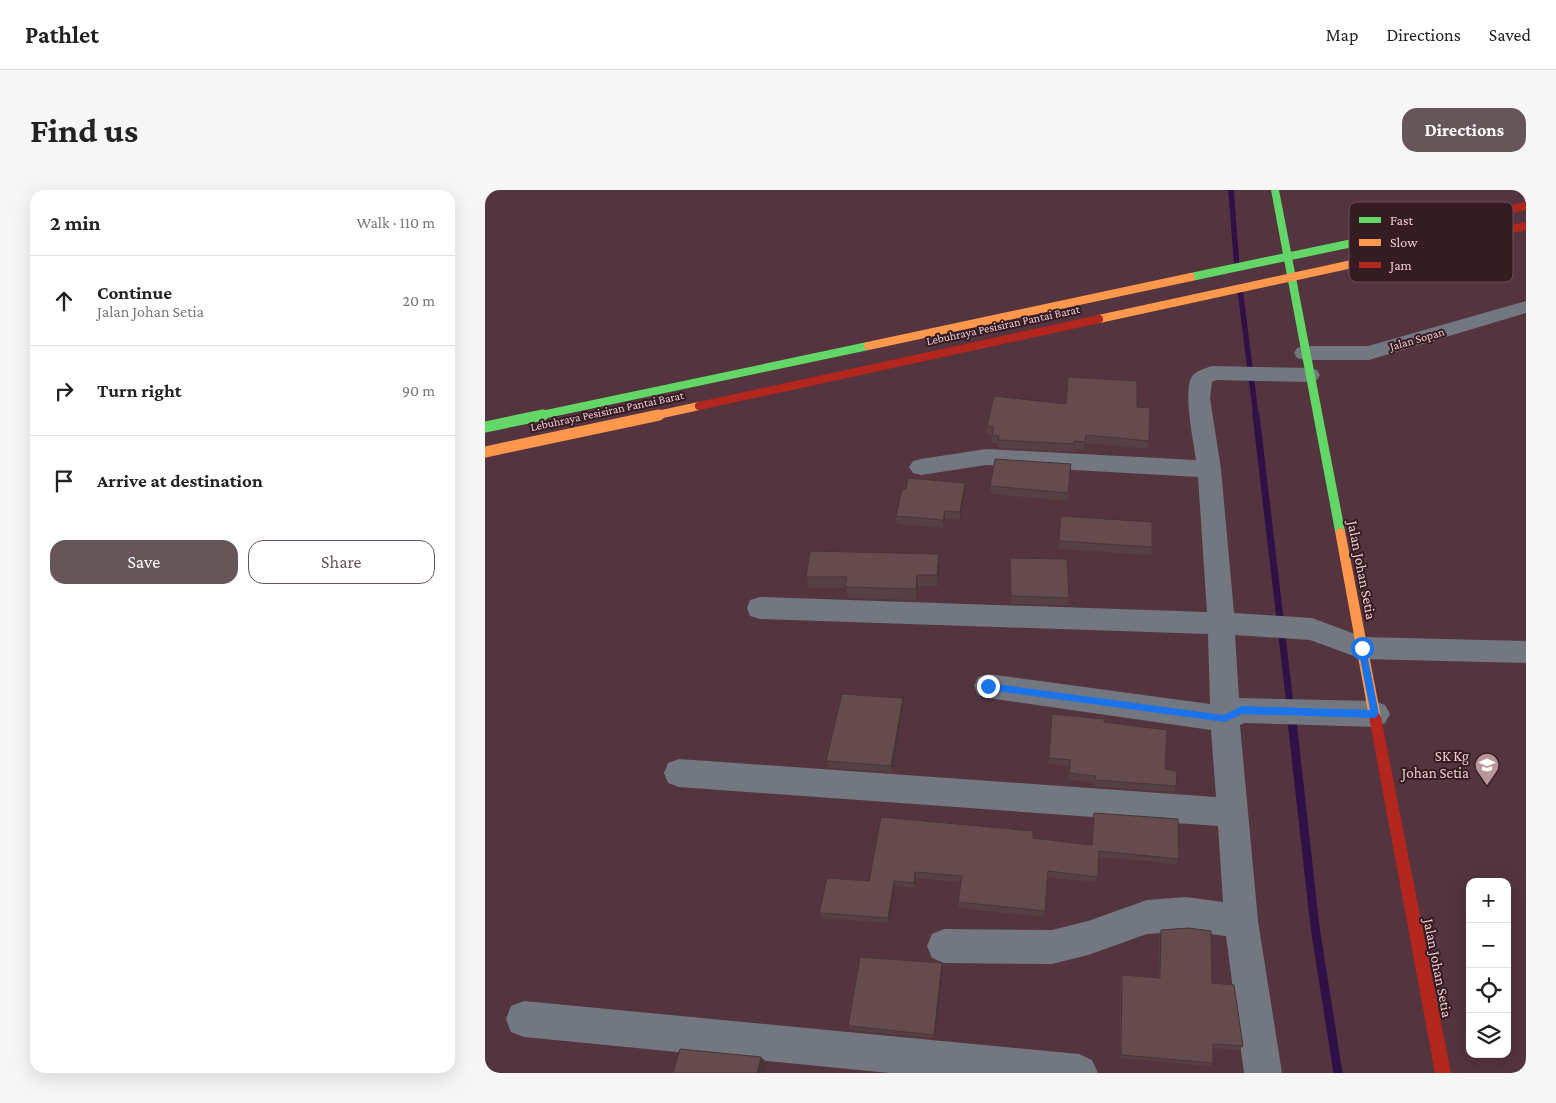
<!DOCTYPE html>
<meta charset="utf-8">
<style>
:root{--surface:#fff;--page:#f6f6f6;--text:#222;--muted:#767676;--line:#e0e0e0;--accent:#66565a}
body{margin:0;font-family:"Crimson Pro",serif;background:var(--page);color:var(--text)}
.controls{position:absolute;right:15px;bottom:15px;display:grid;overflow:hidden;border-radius:10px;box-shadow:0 5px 20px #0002}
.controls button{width:45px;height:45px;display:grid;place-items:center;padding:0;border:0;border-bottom:1px solid var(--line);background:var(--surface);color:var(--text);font:25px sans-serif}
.stop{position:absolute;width:15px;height:15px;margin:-11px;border:4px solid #1a73e8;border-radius:50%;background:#fff}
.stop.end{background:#1a73e8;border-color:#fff;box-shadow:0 1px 5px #0008}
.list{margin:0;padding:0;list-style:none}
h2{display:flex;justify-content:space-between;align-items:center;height:65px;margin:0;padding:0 20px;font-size:21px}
h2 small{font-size:16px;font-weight:400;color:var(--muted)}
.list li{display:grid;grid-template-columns:32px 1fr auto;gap:15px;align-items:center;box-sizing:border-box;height:90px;padding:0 20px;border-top:1px solid var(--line)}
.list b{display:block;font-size:19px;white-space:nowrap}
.list p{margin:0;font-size:16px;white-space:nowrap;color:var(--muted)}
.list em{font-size:16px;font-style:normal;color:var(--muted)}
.actions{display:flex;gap:10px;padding:15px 20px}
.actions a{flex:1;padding:11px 0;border:1px solid var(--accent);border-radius:15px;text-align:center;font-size:18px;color:var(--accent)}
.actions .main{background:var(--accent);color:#fff}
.icon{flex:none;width:28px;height:28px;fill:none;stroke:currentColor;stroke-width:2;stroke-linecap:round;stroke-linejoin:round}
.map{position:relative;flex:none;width:1041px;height:883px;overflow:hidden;border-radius:15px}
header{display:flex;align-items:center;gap:30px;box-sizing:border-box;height:70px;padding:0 25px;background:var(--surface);border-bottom:1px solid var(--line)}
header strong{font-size:24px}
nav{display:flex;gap:28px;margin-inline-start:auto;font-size:18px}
.intro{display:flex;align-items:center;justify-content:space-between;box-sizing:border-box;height:120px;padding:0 30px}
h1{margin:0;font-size:35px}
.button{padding:12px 22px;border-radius:15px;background:var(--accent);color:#fff;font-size:18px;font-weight:700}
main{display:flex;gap:30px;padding:0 30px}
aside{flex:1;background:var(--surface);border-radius:15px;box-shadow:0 5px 20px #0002}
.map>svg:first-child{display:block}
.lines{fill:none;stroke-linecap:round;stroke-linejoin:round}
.stream-far2{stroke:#2f1147;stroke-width:5.5}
.stream-far1{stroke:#2f1147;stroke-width:7}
.stream{stroke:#2f1147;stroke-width:9}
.street{fill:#73777f;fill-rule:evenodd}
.fast{fill:#63d668;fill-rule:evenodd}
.slow{fill:#ff974d;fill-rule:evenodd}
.jam{fill:#b3261e;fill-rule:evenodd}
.fast-bridge-far1{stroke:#63d668;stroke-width:8}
.fast-bridge{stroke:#63d668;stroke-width:11}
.slow-bridge-far1{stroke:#ff974d;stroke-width:8}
.slow-bridge{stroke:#ff974d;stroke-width:11}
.jam-bridge{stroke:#b3261e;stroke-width:8}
.wall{fill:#574043}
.shaded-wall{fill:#473437}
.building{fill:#654b4e;stroke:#473437}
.route{fill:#1a73e8}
.labels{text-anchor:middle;stroke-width:4;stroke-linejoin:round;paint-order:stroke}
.far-street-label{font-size:12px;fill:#efcad2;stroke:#351b22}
.street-label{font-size:15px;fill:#efcad2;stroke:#351b22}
.poi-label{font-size:15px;fill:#efcad2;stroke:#351b22;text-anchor:end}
.key{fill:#351b22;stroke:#6d5057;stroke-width:1}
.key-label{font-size:14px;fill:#efcad2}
</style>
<header>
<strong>Pathlet</strong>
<nav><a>Map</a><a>Directions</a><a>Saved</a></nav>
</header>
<div class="intro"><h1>Find us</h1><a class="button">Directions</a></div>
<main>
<aside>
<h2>2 min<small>Walk · 110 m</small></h2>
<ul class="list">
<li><svg class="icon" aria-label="ahead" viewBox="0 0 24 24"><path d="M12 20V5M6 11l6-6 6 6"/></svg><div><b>Continue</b><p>Jalan Johan Setia</p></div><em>20 m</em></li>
<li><svg class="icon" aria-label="right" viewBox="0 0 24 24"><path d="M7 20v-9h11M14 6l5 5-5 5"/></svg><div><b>Turn right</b></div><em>90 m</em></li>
<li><svg class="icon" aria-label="arrive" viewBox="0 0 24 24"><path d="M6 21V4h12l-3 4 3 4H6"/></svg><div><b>Arrive at destination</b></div></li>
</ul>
<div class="actions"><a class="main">Save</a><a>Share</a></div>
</aside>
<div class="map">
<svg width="1041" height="883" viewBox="0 0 1041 883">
<rect width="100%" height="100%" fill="#54343e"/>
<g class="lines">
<path class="stream-far2" d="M746 0 752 78
M755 99 771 226"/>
<path class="stream-far1" d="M771 225 805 514"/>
<path class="stream" d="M805 513 830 737 853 883"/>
<path class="street" d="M1041 111V123L884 170H820L812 168 809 163 812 158 820 156H883Z
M727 176 824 178 832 180 835 185 832 190 824 192 731 190 727 192 725 208 736 279 749 423 827 428 878 447 1041 451V473L877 469 825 450 750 445 754 508 890 511 900 515 905 524 900 533 890 537 760 533 755 535 773 731 797 883H759L741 746 701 741 662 744 603 765 567 774 459 773 447 768 442 756 447 744 459 739 567 740 603 731 662 710 701 707 738 712 733 636 194 597 183 593 179 583 183 573 194 569 731 607 726 540 503 508 493 505 489 496 493 487 503 484 725 514 723 444 275 429 265 426 262 418 265 410 275 407 722 422 713 287 501 275 436 285 428 283 424 277 428 271 436 269 501 259 711 270C709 253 696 195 709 184 714 180 721 178 727 176Z
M39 811 594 864 607 870 613 883H405L39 847 26 842 21 829 26 816Z"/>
<path class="fast" d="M786 0H794L860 341 855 345 850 341Z"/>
<path class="slow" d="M855 337 860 341 896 527 894 531 890 532 886 531 884 527 850 341Z"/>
<path class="jam" d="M890 522 894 523 896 527 966 883H950L884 527 886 523Z"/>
<path class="fast-bridge-far1" d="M706 87 934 39
M52 226 383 156"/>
<path class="fast-bridge" d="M0 237 58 225"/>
<path class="slow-bridge-far1" d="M614 129 890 69
M383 156 706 87
M168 226 214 216"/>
<path class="slow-bridge" d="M0 262 174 225"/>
<path class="jam-bridge" d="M934 39 1041 16
M890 69 1041 36
M214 216 614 129"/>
</g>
<path class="wall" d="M581 214 652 217 664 251 663 259 600 253 599 260 588 259V262L513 258V253H507V245L502 244V236Z
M586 274 583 311 506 304 505 296Z
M480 293 481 301 475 330 460 329 459 338 412 334 411 326 421 299Z
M576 326 667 357 666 365 573 359Z
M525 368 584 408 583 415 526 414Z
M455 375 453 396H433L432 410 363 408 361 398H324L321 387Z
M418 508 419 515 407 582 344 578 341 571Z
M567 524 619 532 680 579 691 596 689 602 609 596V592L583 590 584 576 563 574Z
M609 623 694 669 692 674 614 667 613 687 612 692 562 687 559 727 474 718 473 712 476 692 431 688 430 698 410 696 405 733 337 728 334 723 384 691 548 648 607 655 608 629Z
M676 740 727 793 758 856 754 860 728 858V873L725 876 635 868V790L637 785 673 788 674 745Z
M457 773 458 778 450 848 365 840 363 836Z"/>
<path class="shaded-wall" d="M480 293 481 301 475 330V322Z
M460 321V329L459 338 458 330Z
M454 364 455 375 453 396 452 385Z
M432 385 433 396 432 410 431 399Z
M418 508 419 515 407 582 406 576Z
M430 682 431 688 430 698 429 693Z
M409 691 410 696 405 733 403 728Z
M457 773 458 778 450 848 449 845Z
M276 867 282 873 280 883H272Z"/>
<path class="building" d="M583 187 652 191V217L665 218 664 251 601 245 600 252 589 251V254L513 250 514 246 507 245 509 237 502 236 509 206 581 214Z
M510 269 586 274 583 303 505 296Z
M423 288 480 293 475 322 460 321 458 330 411 326 417 299H421Z
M576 326 667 332V357L574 351Z
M325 361 454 364 452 385H432L431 399 360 397 362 387H321Z
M525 368 582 369 584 408 526 406Z
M357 504 418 508 406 576 341 571Z
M567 524 619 529V532L682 540 680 579 692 581 691 596 610 590 611 586 584 583 585 570 564 568Z
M609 623 693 629 694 669 614 661 613 687 563 681 560 721 473 712 477 686 430 682 429 693 409 691 403 728 334 723 342 688 384 691 396 627 548 641V648L607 655Z
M703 738 726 741 727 793 749 795 758 856 728 854V873L636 865 637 785 675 788 676 740Z
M375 767 457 773 449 845 363 836Z
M195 859 276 867 272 883H188Z"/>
<path class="route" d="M877 455 881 458 894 524 890 528 757 524 740 532 503 500 498 496 503 493 739 525 756 516 885 520 873 458Z"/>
<defs>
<symbol id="school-pin" viewBox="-11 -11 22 30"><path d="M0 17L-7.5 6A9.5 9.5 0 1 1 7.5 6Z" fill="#b9969e" stroke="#351b22"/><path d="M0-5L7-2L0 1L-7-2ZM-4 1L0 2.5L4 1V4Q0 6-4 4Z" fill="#fff"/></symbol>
</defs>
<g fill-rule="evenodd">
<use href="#school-pin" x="988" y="561" width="28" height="38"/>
</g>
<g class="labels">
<g class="far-street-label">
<text transform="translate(518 135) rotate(-12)" y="4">Lebuhraya Pesisiran Pantai Barat</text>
<text transform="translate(932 149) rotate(-16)" y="4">Jalan Sopan</text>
<text transform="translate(122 221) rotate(-12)" y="4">Lebuhraya Pesisiran Pantai Barat</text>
</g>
<g class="street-label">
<text transform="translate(877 380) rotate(79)" y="5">Jalan Johan Setia</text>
<text transform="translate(953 778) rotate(79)" y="5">Jalan Johan Setia</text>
</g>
<g class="poi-label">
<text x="984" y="571">SK Kg<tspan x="984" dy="17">Johan Setia</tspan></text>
</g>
</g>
<rect x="864" y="12" width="164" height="80" rx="8" class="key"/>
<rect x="874" y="27" width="22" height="6" fill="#63d668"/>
<rect x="874" y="49" width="22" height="7" fill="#ff974d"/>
<rect x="874" y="72" width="22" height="6" fill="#b3261e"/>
<g class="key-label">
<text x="905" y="35">Fast</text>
<text x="905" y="57">Slow</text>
<text x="905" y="80">Jam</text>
</g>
</svg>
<div class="controls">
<button>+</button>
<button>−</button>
<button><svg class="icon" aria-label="locate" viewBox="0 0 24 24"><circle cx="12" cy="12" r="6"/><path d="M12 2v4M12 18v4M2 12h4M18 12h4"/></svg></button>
<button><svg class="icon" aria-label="layers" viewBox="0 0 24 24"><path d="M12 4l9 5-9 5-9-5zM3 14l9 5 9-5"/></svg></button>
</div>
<div class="stop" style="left:877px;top:458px"></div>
<div class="stop end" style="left:503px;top:496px"></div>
</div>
</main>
